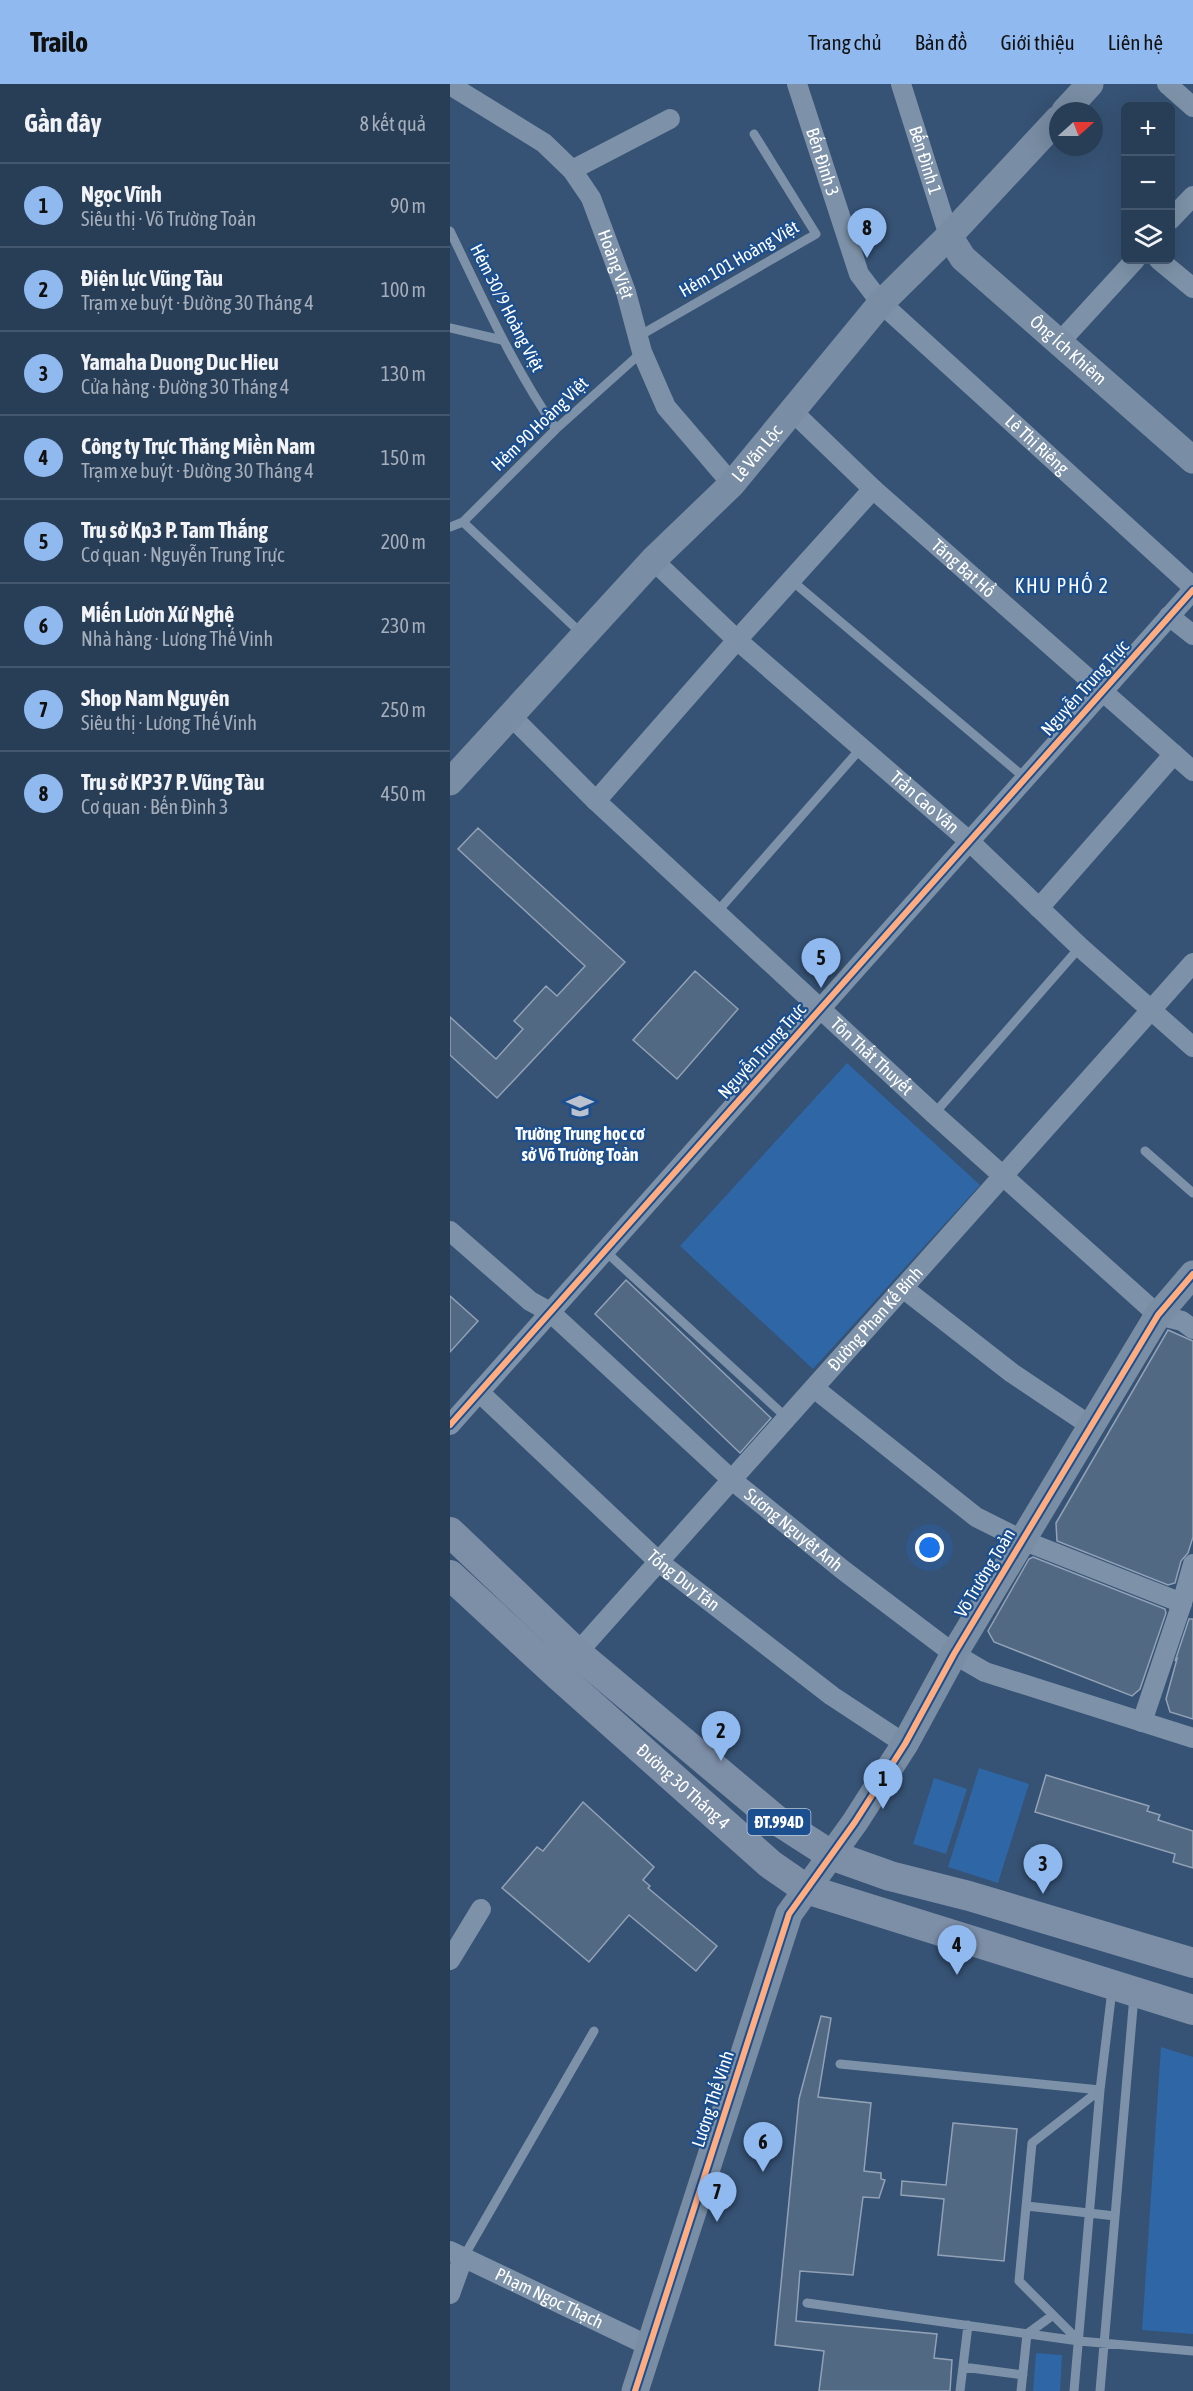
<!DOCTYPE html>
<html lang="vi">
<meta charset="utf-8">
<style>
:root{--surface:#283e57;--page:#344961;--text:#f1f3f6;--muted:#a5aeba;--line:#44576d;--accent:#90b9f0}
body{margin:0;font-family:"Asap Condensed",sans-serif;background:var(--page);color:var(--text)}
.controls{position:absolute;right:18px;top:18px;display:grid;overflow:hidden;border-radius:9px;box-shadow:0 6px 24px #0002}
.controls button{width:54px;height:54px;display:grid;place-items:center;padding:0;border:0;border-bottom:2px solid var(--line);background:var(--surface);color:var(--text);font:30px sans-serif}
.compass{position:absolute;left:599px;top:18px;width:54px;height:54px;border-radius:50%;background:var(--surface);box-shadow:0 6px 24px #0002;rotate:69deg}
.you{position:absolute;left:480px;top:1464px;width:21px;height:21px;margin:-15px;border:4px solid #fff;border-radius:50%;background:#1a73e8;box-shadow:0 0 0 9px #1a73e833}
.badge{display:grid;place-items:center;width:39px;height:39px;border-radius:50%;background:var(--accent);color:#111;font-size:20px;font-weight:700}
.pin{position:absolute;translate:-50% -50px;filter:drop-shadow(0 2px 3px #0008)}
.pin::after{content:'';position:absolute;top:32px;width:21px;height:18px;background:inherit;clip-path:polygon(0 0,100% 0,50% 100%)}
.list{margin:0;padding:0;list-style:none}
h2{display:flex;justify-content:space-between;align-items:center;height:78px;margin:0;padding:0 24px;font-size:26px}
h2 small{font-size:20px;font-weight:400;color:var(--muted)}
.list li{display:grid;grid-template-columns:39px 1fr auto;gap:18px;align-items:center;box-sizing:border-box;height:84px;padding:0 24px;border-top:2px solid var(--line)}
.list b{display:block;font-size:22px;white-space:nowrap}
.list p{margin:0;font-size:20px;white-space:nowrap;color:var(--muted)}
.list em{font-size:20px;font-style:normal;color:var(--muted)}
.icon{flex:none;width:33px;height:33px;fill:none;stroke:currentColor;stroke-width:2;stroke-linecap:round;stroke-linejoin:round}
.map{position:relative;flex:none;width:743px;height:2307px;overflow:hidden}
header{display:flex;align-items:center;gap:36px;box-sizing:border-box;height:84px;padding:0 30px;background:var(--accent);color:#111}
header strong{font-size:28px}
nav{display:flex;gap:33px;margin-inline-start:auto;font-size:21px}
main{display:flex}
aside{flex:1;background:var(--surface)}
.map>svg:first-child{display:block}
.grass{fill:#2f66a5}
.building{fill:#526984;stroke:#92a2b6;stroke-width:1.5}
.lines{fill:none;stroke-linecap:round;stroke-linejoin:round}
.lane{stroke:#7d92a8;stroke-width:9}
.street{stroke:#7d92a8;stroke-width:20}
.secondary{stroke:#798da4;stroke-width:27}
.primary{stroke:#7d8ea7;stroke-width:30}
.cycleway-casing{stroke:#1b4f8f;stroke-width:10}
.cycleway{stroke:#ffac80;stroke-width:6}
.labels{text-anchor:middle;stroke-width:4.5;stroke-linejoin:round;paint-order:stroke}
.shield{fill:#1b4f8f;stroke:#bbcadd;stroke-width:1.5}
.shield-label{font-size:16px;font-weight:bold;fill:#fff}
.street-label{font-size:18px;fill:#fff;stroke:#1b4f8f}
.poi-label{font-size:18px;font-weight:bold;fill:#fff;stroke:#1b4f8f}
.neighbourhood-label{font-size:20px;letter-spacing:1.5px;fill:#fff;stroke:#1b4f8f}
</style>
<header>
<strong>Trailo</strong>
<nav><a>Trang chủ</a><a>Bản đồ</a><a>Giới thiệu</a><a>Liên hệ</a></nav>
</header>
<main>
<aside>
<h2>Gần đây<small>8 kết quả</small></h2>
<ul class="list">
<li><span class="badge">1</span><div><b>Ngọc Vĩnh</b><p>Siêu thị · Võ Trường Toản</p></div><em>90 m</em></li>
<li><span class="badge">2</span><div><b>Điện lực Vũng Tàu</b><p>Trạm xe buýt · Đường 30 Tháng 4</p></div><em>100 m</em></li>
<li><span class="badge">3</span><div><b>Yamaha Duong Duc Hieu</b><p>Cửa hàng · Đường 30 Tháng 4</p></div><em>130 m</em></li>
<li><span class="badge">4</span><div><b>Công ty Trực Thăng Miền Nam</b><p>Trạm xe buýt · Đường 30 Tháng 4</p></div><em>150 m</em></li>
<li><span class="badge">5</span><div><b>Trụ sở Kp3 P. Tam Thắng</b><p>Cơ quan · Nguyễn Trung Trực</p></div><em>200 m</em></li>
<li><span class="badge">6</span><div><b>Miến Lươn Xứ Nghệ</b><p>Nhà hàng · Lương Thế Vinh</p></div><em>230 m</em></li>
<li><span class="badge">7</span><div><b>Shop Nam Nguyên</b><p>Siêu thị · Lương Thế Vinh</p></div><em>250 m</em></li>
<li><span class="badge">8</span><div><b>Trụ sở KP37 P. Vũng Tàu</b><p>Cơ quan · Bến Đình 3</p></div><em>450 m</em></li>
</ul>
</aside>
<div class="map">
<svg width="743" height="2307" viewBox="0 0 743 2307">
<rect width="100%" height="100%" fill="#365274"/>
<path class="grass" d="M397 979 530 1101 363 1285 230 1162Z
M529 1684 579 1700 548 1799 498 1783Z
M484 1694 517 1705 496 1770 463 1760Z
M711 1963 743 1973V2250L692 2246Z
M586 2269 612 2271 610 2307H583Z"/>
<path class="building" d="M28 744 175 878 47 1014 0 971V933L46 975 73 945 64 937 96 902 107 912 135 882 8 765Z
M245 887 288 925 227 995 183 956Z
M176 1196 321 1334 290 1369 145 1230Z
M0 1212 28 1237 0 1268Z
M718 1246 743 1257V1453L738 1469 731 1477 725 1499 718 1501 607 1457 606 1439Z
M583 1473 715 1525 716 1529 690 1605 682 1612 544 1558 538 1547 579 1475Z
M739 1535H743V1635L720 1628 716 1615 727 1575 725 1577Z
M596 1691 699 1722 697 1727 710 1731 708 1736 743 1747V1784L723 1778 725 1770 585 1728Z
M133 1718 204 1783 193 1796 200 1802 198 1804 267 1862 246 1887 179 1831 139 1878 52 1804 87 1763 93 1767Z
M371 1932 381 1934 368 2013 421 2019 414 2087 431 2089V2095L435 2096 429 2114 413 2113 403 2191 350 2187 346 2237 487 2250 484 2274 502 2276 500 2307H369L374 2267 325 2261 349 2015Z
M503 2039 567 2045 554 2177 488 2171 494 2115 451 2111 452 2097 496 2101Z"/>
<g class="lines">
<path class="lane" d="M0 147C33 215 63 283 106 345
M0 244 52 256
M189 252 366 150 304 50
M13 438 106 345 192 268
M0 443 13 438 132 550
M341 496 575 694
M267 828 412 663
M484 1030 630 863
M695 1067 743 1109
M155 1167 337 1334
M390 1980 650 2006
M577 2122 665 2132
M13 2174 144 1947
M357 2219 629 2257 743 2267
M629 2257 569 2197 582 2059 650 2006
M513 2283 573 2291
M510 2307 518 2241
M571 2307 577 2250 603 2231
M624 2307 650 2006 662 1906
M650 2307 684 1912"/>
<g class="street">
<path id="s1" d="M347 0 409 190 431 219 743 503"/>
<path id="s2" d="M451 0 499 152"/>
<path d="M717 0 743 23"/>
<path id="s3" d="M0 1 94 59 122 86 141 114 176 208 192 268 216 323 282 400"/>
<path d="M122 86 220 35"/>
<path d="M720 136 743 112"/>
<path d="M709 176 743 204"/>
<path d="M608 260 685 176"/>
<path id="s4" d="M341 326 423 405 743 687"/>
<path id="s5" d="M203 476 287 556 519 757 630 863 743 963"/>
<path d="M719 532 743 551"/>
<path id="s6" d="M61 632 146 717 484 1030 708 1231 732 1237 743 1245"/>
<path d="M146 717 287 556 423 405"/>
<path d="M589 824 724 670"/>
<path id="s7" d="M0 1147 80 1217 100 1228 282 1396 393 1486 504 1570 535 1588 743 1654"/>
<path d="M453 1204 562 1289 641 1342"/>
<path d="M364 1304 526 1433 572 1456 732 1519"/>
<path id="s8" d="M29 1308 209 1478 382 1612 455 1660"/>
<path d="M0 1341 743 506"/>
<path id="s9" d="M119 1578 743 879"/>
<path d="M692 1638 732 1519 743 1480"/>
<path d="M0 1876 31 1825"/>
<path id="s10" d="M0 2167 199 2262"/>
<path d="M0 2210 13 2174"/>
</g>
<g class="secondary">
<path d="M615 27 640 0"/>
<path id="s11" d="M499 152 513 174 743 376"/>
<path id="s12" d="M0 698 203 476 282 400 431 219 499 152 608 35"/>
<path d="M185 2307 339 1830 405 1738 455 1660 504 1570 708 1231 743 1190"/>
</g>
<g class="primary">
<path d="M0 1448 127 1569 325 1735 381 1771 440 1792 519 1812 743 1879"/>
<path id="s13" d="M0 1491 108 1591 320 1780 356 1805 743 1926"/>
</g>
<defs>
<path id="cycleway" d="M0 1341 743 506
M185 2307 339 1830 405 1738 455 1660 504 1570 708 1231 743 1190"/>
</defs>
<use href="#cycleway" class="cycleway-casing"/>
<use href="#cycleway" class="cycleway"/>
</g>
<defs>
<symbol id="school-bare" viewBox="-9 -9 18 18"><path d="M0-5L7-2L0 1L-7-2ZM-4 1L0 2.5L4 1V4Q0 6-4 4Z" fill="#b9c2ce" stroke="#1b4f8f" stroke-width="2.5" paint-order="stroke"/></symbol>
</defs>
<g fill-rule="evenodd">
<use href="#school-bare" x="111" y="1003" width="38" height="38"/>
</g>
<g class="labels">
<rect class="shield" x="297.5" y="1725" width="63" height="26" rx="4.5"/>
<g class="shield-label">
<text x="329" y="1744">ĐT.994D</text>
</g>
<g class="street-label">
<text dy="6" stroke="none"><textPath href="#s2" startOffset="80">Bến Đình 1</textPath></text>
<text dy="6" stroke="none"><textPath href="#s1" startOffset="82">Bến Đình 3</textPath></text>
<text transform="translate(289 175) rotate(-30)" y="6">Hẻm 101 Hoàng Việt</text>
<text dy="6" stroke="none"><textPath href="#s3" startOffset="254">Hoàng Việt</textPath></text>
<text transform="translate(57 224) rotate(63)" y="6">Hẻm 30/9 Hoàng Việt</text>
<text dy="6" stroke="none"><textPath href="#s11" startOffset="166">Ông Ích Khiêm</textPath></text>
<text transform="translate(90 340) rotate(-44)" y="6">Hẻm 90 Hoàng Việt</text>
<text dy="6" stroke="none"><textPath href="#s1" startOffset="447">Lê Thị Riêng</textPath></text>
<text dy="6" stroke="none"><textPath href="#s12" startOffset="450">Lê Văn Lộc</textPath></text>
<text dy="6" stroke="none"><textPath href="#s4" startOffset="234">Tăng Bạt Hổ</textPath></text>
<text transform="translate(635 604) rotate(-48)" y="6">Nguyễn Trung Trực</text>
<text dy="6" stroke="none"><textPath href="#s5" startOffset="364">Trần Cao Vân</textPath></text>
<text transform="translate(312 967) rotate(-48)" y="6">Nguyễn Trung Trực</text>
<text dy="6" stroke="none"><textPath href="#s6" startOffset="496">Tôn Thất Thuyết</textPath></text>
<text dy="6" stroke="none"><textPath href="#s9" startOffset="460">Đường Phan Kế Bính</textPath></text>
<text dy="6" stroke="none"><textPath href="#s7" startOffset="456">Sương Nguyệt Anh</textPath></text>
<text transform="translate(535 1489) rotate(-59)" y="6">Võ Trường Toản</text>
<text dy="6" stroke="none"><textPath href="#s8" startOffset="278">Tống Duy Tân</textPath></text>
<text dy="6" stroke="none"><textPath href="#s13" startOffset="315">Đường 30 Tháng 4</textPath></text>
<text transform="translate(263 2015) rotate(-72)" y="6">Lương Thế Vinh</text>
<text dy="6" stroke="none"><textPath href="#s10" startOffset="110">Phạm Ngọc Thạch</textPath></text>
</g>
<g class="poi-label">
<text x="130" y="1056">Trường Trung học cơ<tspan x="130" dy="21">sở Võ Trường Toản</tspan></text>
</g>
<g class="neighbourhood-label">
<text x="612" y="509">KHU PHỐ 2</text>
</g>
</g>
</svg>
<div class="controls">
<button>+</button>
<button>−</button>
<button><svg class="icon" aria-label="layers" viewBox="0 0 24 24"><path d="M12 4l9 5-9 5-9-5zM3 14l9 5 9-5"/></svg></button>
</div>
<svg class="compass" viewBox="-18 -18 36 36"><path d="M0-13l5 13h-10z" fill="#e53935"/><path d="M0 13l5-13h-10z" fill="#a5aeba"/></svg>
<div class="you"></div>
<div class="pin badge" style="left:433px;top:1725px">1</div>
<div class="pin badge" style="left:271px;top:1677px">2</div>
<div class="pin badge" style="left:593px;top:1810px">3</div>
<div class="pin badge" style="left:507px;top:1891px">4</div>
<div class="pin badge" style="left:371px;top:904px">5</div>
<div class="pin badge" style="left:313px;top:2088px">6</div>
<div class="pin badge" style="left:267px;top:2138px">7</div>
<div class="pin badge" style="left:417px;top:174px">8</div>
</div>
</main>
